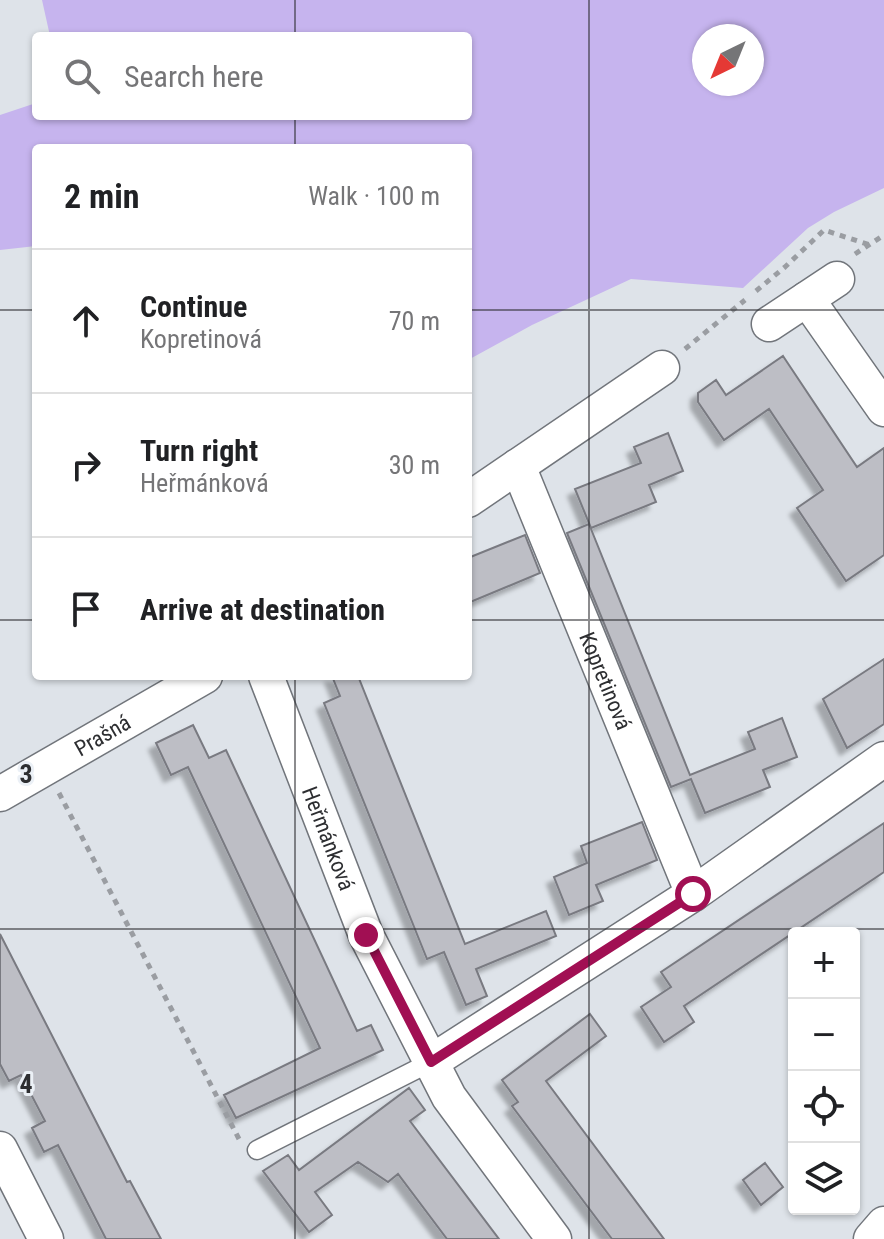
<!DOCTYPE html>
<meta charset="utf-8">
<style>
:root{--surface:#fff;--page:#f2f2f2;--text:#202124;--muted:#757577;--line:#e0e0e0}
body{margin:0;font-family:"Roboto Condensed",sans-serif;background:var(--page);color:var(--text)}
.controls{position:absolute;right:24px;bottom:24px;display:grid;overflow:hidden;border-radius:8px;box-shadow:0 2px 6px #0004}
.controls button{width:72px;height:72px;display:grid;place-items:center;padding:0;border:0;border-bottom:2px solid var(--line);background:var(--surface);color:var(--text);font:40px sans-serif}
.compass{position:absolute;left:692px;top:24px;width:72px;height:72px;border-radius:50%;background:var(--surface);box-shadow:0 2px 6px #0004;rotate:223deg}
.stop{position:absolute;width:24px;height:24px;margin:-18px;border:6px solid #a10f53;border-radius:50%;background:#fff}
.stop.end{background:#a10f53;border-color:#fff;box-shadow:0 2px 8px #0008}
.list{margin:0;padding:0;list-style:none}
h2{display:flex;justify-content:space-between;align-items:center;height:104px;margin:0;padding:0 32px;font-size:34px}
h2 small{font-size:26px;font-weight:400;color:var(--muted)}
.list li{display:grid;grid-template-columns:52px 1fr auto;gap:24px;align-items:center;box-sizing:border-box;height:144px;padding:0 32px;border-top:2px solid var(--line)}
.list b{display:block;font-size:30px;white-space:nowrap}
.list p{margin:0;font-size:26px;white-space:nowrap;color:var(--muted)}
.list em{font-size:26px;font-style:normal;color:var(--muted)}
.icon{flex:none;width:44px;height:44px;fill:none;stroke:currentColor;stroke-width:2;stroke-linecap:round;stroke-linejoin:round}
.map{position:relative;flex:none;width:884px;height:1239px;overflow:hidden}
.search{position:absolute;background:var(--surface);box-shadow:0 2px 6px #0004;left:32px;top:32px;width:440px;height:88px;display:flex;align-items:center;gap:20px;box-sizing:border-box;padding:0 28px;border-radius:8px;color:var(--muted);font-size:30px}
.panel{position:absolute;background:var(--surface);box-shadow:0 2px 6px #0004;left:32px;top:144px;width:440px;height:536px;border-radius:8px}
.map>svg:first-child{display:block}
.green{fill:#c6b4ee;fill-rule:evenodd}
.building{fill:#bdbec5;stroke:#797a81;stroke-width:2;filter:url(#shadow)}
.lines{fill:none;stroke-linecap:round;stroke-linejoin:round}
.lane-casing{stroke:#71757b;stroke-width:21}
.street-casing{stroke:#71757b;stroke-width:37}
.path{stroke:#9a9da2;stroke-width:5;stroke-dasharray:6 6;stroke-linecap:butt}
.lane{stroke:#fff;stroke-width:18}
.street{stroke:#fff;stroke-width:34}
.route{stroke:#a10f53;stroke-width:10}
.grid{fill:none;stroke:#2d2e31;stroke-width:2;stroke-opacity:0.55}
.labels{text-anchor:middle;stroke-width:6;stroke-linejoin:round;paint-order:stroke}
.street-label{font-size:22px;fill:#2d2e31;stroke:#ebf0f6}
.grid-label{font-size:26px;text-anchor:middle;font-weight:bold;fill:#2d2e31;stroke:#ebf0f6;stroke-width:6;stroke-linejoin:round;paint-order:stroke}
</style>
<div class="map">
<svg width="884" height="1239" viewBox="0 0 884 1239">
<defs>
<filter id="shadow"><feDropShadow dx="-7" dy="7" stdDeviation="2" flood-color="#0004"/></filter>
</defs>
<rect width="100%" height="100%" fill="#dee3e9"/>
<path class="green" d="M42 0H884V188L834 212 808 228 743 288 631 279 532 325 468 360V148H36V246L0 250V115L36 103V116H468V36H50ZM704 36H752V84H704Z"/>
<path class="building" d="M783 356 857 467 884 448V555L846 581 797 508 823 490 769 409 724 440 698 402V393L716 380 726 395Z
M668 433 683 471 649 485 656 502 591 528 575 489 641 463 634 447Z
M589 524 690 775 755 749 748 732 782 718 797 757 763 770 770 787 705 813 691 779 671 787 567 533Z
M525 535 540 573 468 603V558Z
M884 659V724L847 748 823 699Z
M332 676H358L465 944 546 911 556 936 476 969 487 996 466 1005 444 952 427 959 324 703 340 696Z
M193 725 209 758 226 750 357 1031 371 1025 383 1050 236 1118 224 1095 320 1048 188 767 171 775 156 743Z
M642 822 657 860 596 885 603 901 569 915 554 877 587 863 581 846Z
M884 823V872L684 1006 694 1022 664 1042 641 1007 671 987 661 972Z
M0 934 127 1182 130 1181 161 1239H106L58 1145 44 1152 32 1128 45 1121 21 1075 9 1081 0 1064Z
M590 1014 606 1036 546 1081 664 1239H612L512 1106 518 1102 502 1080Z
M409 1088 425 1110 410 1121 499 1239H447L398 1174 388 1182 358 1162 315 1192 332 1215 309 1232 263 1171 288 1155 299 1170Z
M765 1163 783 1187 761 1205 743 1180Z"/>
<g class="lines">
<defs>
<path id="lane" d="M257 1150 431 1062"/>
<g id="street">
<path d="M807 299 884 409"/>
<path d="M769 324 837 279"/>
<path id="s1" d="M518 466 693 894"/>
<path d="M468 500 662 368"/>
<path id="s2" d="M266 676 366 935 449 1097 554 1239"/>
<path id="s3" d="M0 794 205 676"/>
<path d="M431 1062 693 894 884 759"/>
<path d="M0 1149 46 1239"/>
<path d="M871 1239 884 1224"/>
</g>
</defs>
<use href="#lane" class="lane-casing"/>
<use href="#street" class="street-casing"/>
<path class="path" d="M855 254 884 235
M756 291 785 267 824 230 870 245
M685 349 745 300
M59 793 239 1139"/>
<use href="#lane" class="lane"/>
<use href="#street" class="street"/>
</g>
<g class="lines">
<path class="route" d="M366 935 431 1062 693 894"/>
</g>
<path class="grid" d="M295 0V36M589 0V1239M295 116V148M0 310H36M468 310H884M0 620H36M468 620H884M295 676V1239M0 929H884"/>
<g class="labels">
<g class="street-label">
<text dy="8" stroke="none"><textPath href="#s1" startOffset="232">Kopretinová</textPath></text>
<text dy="8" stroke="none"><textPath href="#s3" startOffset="118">Prašná</textPath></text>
<text dy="8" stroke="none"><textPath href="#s2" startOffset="174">Heřmánková</textPath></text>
</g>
</g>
<g class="grid-label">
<text x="26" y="783">3</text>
<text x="26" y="1093">4</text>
</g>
</svg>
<div class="controls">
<button>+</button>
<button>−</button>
<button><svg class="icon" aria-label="locate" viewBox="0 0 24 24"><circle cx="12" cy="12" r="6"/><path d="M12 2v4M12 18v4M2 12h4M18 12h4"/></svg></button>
<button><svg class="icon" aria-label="layers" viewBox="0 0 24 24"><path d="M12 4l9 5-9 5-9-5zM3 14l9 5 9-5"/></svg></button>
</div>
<svg class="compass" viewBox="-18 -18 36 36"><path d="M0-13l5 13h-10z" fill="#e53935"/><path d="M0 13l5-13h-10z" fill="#757577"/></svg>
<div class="stop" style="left:693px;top:894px"></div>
<div class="stop end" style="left:366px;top:935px"></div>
<div class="search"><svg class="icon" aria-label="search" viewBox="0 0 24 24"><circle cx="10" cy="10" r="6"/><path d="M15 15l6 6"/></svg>Search here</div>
<section class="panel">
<h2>2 min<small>Walk · 100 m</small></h2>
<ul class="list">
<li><svg class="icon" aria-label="ahead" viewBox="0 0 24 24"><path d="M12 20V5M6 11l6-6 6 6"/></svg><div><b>Continue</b><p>Kopretinová</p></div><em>70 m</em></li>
<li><svg class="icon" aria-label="right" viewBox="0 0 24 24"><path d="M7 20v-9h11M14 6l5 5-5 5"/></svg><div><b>Turn right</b><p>Heřmánková</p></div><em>30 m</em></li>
<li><svg class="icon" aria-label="arrive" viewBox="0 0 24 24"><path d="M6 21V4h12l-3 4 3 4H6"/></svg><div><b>Arrive at destination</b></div></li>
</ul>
</section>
</div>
